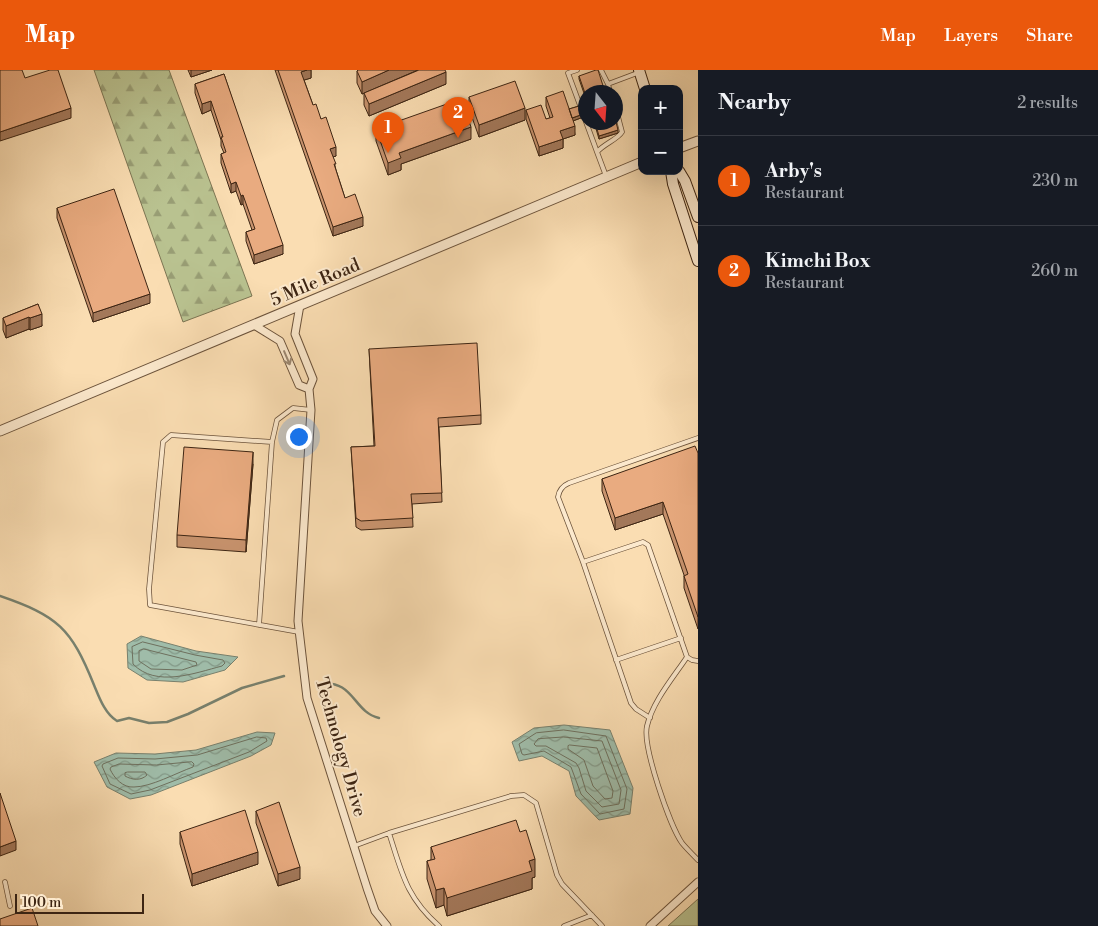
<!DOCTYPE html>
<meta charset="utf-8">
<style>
:root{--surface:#171b24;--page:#242831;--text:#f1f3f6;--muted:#9ea1a6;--line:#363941;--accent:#ea580c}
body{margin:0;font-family:"Libre Bodoni",serif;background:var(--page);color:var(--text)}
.controls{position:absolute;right:15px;top:15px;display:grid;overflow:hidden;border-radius:10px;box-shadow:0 5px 20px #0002}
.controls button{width:45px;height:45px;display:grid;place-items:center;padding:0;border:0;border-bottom:1px solid var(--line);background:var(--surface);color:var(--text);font:25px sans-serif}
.compass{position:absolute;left:578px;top:15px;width:45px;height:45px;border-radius:50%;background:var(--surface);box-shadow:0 5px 20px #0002;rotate:163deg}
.scale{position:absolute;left:15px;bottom:12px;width:129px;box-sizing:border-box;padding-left:5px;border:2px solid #3d2513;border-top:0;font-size:14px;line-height:18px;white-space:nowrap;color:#3d2513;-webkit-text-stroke:4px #fce9cd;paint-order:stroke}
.you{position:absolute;left:298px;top:366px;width:18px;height:18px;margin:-12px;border:4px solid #fff;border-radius:50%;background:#1a73e8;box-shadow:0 0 0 8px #1a73e833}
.badge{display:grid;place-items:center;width:32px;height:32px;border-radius:50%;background:var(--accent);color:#fff;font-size:16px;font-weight:700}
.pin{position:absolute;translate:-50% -41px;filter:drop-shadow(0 1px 2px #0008)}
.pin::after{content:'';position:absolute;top:26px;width:18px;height:15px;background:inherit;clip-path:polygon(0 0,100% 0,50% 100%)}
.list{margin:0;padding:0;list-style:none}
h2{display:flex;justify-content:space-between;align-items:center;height:65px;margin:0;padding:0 20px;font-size:21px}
h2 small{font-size:16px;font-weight:400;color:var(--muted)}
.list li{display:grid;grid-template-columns:32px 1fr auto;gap:15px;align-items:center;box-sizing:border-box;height:90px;padding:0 20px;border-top:1px solid var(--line)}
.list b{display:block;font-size:19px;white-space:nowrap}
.list p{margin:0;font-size:16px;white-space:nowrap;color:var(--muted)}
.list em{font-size:16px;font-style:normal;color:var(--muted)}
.map{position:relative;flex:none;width:698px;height:856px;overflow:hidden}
header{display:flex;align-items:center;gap:30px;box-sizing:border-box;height:70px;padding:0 25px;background:var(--accent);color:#fff}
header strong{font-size:24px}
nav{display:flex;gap:28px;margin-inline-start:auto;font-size:18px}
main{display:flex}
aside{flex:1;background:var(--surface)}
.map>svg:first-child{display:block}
.grass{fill:#b9c290;stroke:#7b7452}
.forest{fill:url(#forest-firs);stroke:#7b7452}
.water{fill:url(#water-waves);stroke:#78806d}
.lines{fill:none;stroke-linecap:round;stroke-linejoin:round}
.shore{stroke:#6e705e;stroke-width:1}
.stream{stroke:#78806d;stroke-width:2.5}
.service-casing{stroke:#6c533b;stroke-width:5.5}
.minor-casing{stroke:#6c533b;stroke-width:9}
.tertiary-casing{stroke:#6c533b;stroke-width:11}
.secondary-casing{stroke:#3d2513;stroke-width:12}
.service{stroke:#fce9cd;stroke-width:4}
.minor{stroke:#fce9cd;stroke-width:7}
.tertiary{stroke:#fce9cd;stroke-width:9}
.secondary{stroke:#fce9cd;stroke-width:10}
.wall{fill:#c8936e;stroke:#3d2513}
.shaded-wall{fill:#a3785a;stroke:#3d2513}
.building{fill:#e9ab80;stroke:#3d2513}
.oneway{stroke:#9c8770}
.labels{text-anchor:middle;stroke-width:4;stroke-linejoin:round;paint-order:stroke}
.street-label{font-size:18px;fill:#3d2513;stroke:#fce9cd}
</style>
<header>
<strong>Map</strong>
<nav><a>Map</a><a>Layers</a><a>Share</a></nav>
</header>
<main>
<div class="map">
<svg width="698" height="856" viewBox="0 0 698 856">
<defs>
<pattern id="forest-firs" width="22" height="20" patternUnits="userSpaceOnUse" patternTransform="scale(1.25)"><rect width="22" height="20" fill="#b9c290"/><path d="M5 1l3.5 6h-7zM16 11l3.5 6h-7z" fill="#989d74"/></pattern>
<pattern id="water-waves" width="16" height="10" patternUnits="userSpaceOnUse" patternTransform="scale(1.25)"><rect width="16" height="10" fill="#9fbca9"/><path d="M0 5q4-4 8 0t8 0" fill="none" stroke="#839988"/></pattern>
</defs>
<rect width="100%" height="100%" fill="#faddb2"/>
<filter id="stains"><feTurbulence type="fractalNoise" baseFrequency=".004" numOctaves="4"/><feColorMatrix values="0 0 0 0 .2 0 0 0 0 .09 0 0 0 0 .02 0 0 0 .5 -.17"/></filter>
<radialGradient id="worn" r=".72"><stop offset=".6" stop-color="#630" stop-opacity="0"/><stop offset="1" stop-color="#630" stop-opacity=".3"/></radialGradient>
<path class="grass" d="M698 829V856H668Z"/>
<path class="forest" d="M94 0H169L252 226 183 252Z"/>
<path class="water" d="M141 566 196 581 238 587 225 600 183 612 147 610 128 598 127 574Z
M564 655 610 660 633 718 630 744 599 750 576 726 569 701 542 686 519 691 512 672 534 658Z
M257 662 275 663 271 675 251 686 151 725 130 729 107 717 94 692 116 683 155 684 196 680Z"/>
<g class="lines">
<path class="shore" d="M143 572 195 585 223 590 225 593 222 596C195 603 156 618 133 594L132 577Z
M144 579 196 592 197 595 182 600 151 599 139 591V581Z
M564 660 606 666 627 719 624 739 600 744 581 724 571 697 544 681 524 685 522 684 519 674 536 663Z
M257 667 266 668 267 671 249 682 150 720 131 724 110 714 102 696 103 694 118 688 155 689 197 685Z
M564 667 602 671 621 720 619 734 602 737 586 721 579 698 576 693 546 676H536L534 674 538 669Z
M570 675 597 678 613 721 612 728 605 729 593 716 584 690 568 679V676Z
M192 692 194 694 193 697C176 703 151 717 134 717 123 718 114 708 110 699L111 697 119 694 156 695Z
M128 702H145L147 705C141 711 132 710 125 706V703Z"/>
<path class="stream" d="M0 526C58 546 71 558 94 615 99 627 105 644 117 651L129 648 149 653 167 652 188 644 242 618 284 606
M320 614C354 609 353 642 379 648"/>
<defs>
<path id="service" d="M577 0 568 3 581 38
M601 0 608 14
M610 22 608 14 640 2
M586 52 597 82
M606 106 597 82C604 74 618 69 622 62L616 39
M698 368 569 413C562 416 559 420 558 427L583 492 643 472 648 475 687 587 692 590 698 591
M583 492 631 633 636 639 650 648
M259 555 272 372
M299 562 150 535 149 519 163 372 171 365 272 372 277 350 293 338 311 340
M687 587C673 608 653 631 647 656 642 676 670 756 682 773 687 779 693 785 698 790
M616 590 681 568
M389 763C402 803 406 827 439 856
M354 776 389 763 511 726 524 725 536 733 557 805 562 814 602 856
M5 812 10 836
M564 856 592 845"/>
<path id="minor" d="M254 255 280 271 299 315 309 319 313 309 295 264 300 235
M309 319 311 340 298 551 307 628 367 818 375 841 387 856
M650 856 698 812"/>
<path id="tertiary" d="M679 78 698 71
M0 361 642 92"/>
<path id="secondary" d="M639 0 645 19
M671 101 673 114 698 191
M679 101 685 111 698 147"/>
</defs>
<use href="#service" class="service-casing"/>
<use href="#minor" class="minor-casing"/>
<use href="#tertiary" class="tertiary-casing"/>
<use href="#secondary" class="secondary-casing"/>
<use href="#service" class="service"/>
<use href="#minor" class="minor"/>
<use href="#tertiary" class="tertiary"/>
<use href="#secondary" class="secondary"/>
</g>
<path class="wall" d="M188 0H212L191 7Z
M275 0H311V8L304 10 313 35 321 49 336 86 333 87 336 100 345 128 363 156 333 166Z
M358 0H418L362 24 357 13V1Z
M224 4 283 184 254 194 246 171V162L252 160 243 134 241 135 236 121 231 123 221 93V84L224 83 221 76V70L211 40 202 44 195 23V14Z
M579 6 586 22V29L579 9Z
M446 14 369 46 364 35V23Z
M469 27 525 50 479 67 469 39Z
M546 27 569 39 586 34V46L573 51 575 65 563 69V78L539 86 526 49V40L546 49 550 48 546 36Z
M594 52H616L618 63 599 69Z
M376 59 471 69 401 94V100L388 105 376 71Z
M57 138 150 233 93 252 57 148Z
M38 234 42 256 30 260 29 259 6 268 3 260V248Z
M369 279 481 345V354L439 357 442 432 412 434 413 457 361 460 356 457 351 377 374 376Z
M698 383V559L684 518V505L663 444 615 460 602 421V409Z
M253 394 246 482 177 477V465Z
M256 741 300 809 278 816 256 753Z
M180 762 258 794 192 816 180 774Z
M431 777 535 807 532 808V819L447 846 444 835 436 838 427 809V791L431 790Z"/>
<path class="shaded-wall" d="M191 0H212L191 7Z
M307 0H311V8L301 11V2Z
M389 0H418L362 24V12Z
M446 2V14L369 46V34Z
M211 31V40L202 44V34Z
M71 38V48L0 71V62Z
M525 38V50L479 67V55Z
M586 43V46L570 52V49Z
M575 56V65L560 70V61Z
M471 57V69L401 94V100L388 105V93L399 83Z
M618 60V63L599 69V66Z
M563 69V78L539 86V77Z
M336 77V86L330 88V79Z
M236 112V121L231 123V114Z
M243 125V134L241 135V126Z
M363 147V156L333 166V157Z
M283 175V184L254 194V185Z
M150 224V233L93 252V243Z
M42 244V256L30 260V248Z
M29 247V259L6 268V256Z
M253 382V394L246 482V470Z
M663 432V444L615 460V448Z
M16 771V780L0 786V777Z
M258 782V794L192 816V804Z
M535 789V807L532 808V819L447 846V828L529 791Z
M300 797V809L278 816V804Z
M444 818V835L436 838V820Z"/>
<path class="building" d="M0 0H22L25 8 50 0H58L71 38 0 62Z
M278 0H307L301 2 313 35 316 34 321 49 326 47 336 77 330 79 336 94H334L345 128 355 124 363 147 333 157Z
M358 0H389L362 12 357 1Z
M419 0H445L446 2 369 34 364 23Z
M596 0H598L605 22H586V26L579 6Z
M224 4 283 175 254 185 246 162 255 159 243 125 241 126 236 112 231 114 221 84 226 82 221 67H223L211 31 202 34 195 14Z
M515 11 525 38 479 55 469 27Z
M563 21 575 56 560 61 563 69 539 77 526 40 541 35 546 49 553 47 546 27Z
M461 29 471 57 399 83 401 88 388 93 376 59Z
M586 34V43L572 48 569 39Z
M595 52H616L618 60 599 66Z
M114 119 150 224 93 243 57 138Z
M38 234 42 244 30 248 29 247 6 256 3 248Z
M477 273 481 345 438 348 442 423 411 424 413 448 361 451 356 448 351 377 375 376 369 279Z
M695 376 698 383V547L684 506 688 504 663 432 615 448 602 409Z
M184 377 253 382 246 470 177 465Z
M0 723 16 771 0 777Z
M279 732 300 797 278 804 256 741Z
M245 740 258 782 192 804 180 762Z
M516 750 520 762 526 760 535 789 529 791 532 801 447 828 444 818 436 820 427 791 435 789 431 777Z
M32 838 38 856H0V849Z"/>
<defs><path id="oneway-shaft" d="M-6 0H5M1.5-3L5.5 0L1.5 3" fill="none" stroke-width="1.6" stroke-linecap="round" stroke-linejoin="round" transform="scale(1.25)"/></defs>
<use class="oneway" href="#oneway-shaft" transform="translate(287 288) rotate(67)"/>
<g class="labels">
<g class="street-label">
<text transform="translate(315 212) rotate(-23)" y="6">5 Mile Road</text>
<text transform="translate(341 677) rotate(74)" y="6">Technology Drive</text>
</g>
</g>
<rect width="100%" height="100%" filter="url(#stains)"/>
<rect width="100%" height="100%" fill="url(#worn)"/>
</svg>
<div class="controls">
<button>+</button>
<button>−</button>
</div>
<svg class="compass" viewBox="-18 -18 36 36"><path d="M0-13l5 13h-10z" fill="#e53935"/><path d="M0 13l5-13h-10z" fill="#9ea1a6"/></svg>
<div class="scale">100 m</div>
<div class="you"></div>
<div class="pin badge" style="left:388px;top:83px">1</div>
<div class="pin badge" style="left:458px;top:68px">2</div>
</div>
<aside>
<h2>Nearby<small>2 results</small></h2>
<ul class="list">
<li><span class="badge">1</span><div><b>Arby's</b><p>Restaurant</p></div><em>230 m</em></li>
<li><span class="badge">2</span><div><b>Kimchi Box</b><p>Restaurant</p></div><em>260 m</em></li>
</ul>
</aside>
</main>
